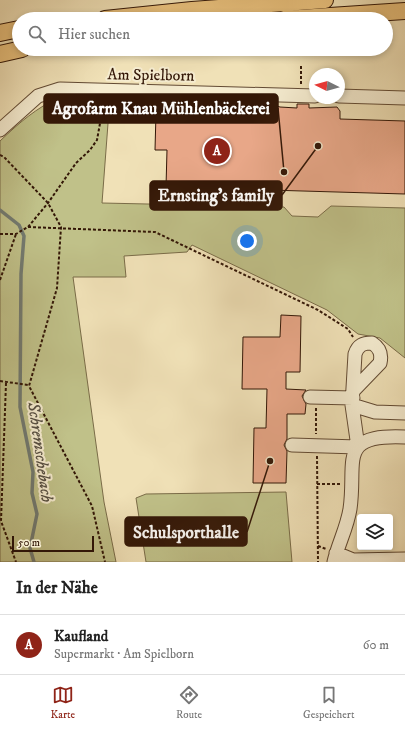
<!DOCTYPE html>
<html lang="de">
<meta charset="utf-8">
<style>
:root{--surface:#fff;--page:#f6f6f6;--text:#222;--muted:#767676;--line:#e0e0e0;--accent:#8f2418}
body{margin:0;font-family:"IM FELL DW Pica",serif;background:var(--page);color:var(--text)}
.controls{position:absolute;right:12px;bottom:12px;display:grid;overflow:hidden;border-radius:4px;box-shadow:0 2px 6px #0003}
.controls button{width:36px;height:36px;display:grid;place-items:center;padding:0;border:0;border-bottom:1px solid var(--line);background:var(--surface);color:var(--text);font:20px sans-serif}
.compass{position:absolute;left:309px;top:68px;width:36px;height:36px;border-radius:50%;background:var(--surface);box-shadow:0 2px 6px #0003;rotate:275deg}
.scale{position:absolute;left:12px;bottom:10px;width:82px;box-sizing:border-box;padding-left:4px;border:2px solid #331707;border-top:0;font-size:11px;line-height:14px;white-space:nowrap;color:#331707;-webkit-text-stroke:3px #f5ecd0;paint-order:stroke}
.you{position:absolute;left:247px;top:241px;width:14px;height:14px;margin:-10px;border:3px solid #fff;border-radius:50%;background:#1a73e8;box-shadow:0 0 0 6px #1a73e833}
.badge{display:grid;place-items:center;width:26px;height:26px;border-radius:50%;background:var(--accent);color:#fff;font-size:13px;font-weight:700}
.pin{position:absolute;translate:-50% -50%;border:2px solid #fff;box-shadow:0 1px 4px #0006}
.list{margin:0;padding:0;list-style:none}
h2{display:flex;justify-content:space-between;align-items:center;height:52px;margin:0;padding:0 16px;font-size:17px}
h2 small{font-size:13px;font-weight:400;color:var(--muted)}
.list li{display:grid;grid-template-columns:26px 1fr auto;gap:12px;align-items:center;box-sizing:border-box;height:60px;padding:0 16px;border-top:1px solid var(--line)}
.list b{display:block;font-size:15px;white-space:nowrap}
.list p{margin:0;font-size:13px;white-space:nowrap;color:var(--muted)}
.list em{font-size:13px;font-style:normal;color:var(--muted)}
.icon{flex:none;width:22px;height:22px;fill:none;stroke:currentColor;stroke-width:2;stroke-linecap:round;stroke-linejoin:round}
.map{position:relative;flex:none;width:405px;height:562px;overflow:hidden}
.search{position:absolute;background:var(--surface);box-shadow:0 2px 6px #0003;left:12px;right:12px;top:12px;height:44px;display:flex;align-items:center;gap:10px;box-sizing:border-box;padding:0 14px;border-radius:22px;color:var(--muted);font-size:15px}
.sheet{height:112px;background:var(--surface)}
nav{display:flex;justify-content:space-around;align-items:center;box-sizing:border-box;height:56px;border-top:1px solid var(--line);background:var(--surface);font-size:11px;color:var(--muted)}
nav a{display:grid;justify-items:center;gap:2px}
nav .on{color:var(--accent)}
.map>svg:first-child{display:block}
.green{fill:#c0c189;stroke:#7a6c48}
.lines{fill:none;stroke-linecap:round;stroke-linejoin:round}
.stream{stroke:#727a70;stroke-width:3.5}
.building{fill:#e8a788;stroke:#331707}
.minor-casing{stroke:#624a33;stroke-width:15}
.major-casing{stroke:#331707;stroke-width:18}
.path{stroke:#331707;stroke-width:2;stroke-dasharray:3 2;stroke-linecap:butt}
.minor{stroke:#f5ecd0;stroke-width:13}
.major{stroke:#e8c07c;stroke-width:16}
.labels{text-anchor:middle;stroke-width:4;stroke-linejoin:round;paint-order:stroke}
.street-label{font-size:16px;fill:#331707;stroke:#f5ecd0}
.water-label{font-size:17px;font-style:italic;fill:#585144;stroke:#f5ecd0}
.leader{fill:none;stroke:#331707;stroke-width:1.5}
.callout-dot{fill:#331707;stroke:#f5ecd0;stroke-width:1.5}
.callout{fill:#331707;stroke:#331707;stroke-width:1.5}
.callout-label{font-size:17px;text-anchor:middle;font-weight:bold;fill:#fff}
</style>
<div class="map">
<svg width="405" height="562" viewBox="0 0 405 562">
<rect width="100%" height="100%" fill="#f0e1b7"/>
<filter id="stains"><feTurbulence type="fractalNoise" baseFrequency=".005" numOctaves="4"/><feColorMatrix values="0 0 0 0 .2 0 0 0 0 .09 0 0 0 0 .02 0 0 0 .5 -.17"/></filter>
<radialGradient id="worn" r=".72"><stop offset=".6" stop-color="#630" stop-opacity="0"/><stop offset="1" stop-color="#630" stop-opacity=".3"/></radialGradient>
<path class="green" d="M60 97H110L102 203 284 207 292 216 318 217 331 206 405 208V358L380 338 358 334 327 310 192 245 187 252 124 256 126 277H73L104 502 116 562H0V141C19 123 36 108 60 97Z
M286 492 292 562H146L136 498 146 494Z"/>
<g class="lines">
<path class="stream" d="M0 210 19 225 24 236 21 274 20 407 33 472 32 493 37 514 30 548 34 562"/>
</g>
<path class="building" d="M297 104H309V108L337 107 340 111V119L405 121V194L166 187 167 150H155L156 113 269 115V109L274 105 280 107 297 108Z
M281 315 301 316 300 372H286V389L306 390 302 396 306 404 305 414H287V439L284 445 287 451 286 483H253L254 428H266L267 389H242L243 337H280Z"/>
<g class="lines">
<defs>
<path id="minor" d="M339 96 405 98
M0 130 38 96 60 89 315 96
M354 390 380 363C382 354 380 348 372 343 363 343 358 345 355 354L352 405 358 447
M310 397 353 398
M352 405 375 412 405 413
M292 445 358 447
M336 553 353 560 405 559
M334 562C338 544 347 528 350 509 357 461 336 434 405 437"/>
<path id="major" d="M105 19 192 10 325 0
M285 19 405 11
M0 33 19 29
M0 54 22 49"/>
</defs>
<use href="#minor" class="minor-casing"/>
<use href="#major" class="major-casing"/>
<path class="path" d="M301 84V65
M0 155 4 157 48 203 61 227 57 288 29 386 92 506 105 562
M28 227 155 232 318 310 348 329 353 337
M0 234H16L28 227 48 203 76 163 90 150 97 140 104 101
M0 280 16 234
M0 381 28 385
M6 383 1 521 16 562
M316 408V434
M317 456 318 562
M317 484H340
M318 546 326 549"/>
<use href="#minor" class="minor"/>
<use href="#major" class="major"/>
</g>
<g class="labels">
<g class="street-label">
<text transform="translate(151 74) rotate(1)" y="6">Am Spielborn</text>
</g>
<g class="water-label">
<text transform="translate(41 452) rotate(82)" y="6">Schremschebach</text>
</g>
</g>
<path class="leader" d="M284 172L278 108M318 146L282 195M270 461L247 532"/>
<g class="callout-dot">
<circle cx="284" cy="172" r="4"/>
<circle cx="318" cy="146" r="4"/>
<circle cx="270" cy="461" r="4"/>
</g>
<g class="callout">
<rect x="44" y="94" width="234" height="29" rx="4"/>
<rect x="150" y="181" width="132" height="29" rx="4"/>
<rect x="125" y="517" width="122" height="29" rx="4"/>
</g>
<g class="callout-label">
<text x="161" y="114">Agrofarm Knau Mühlenbäckerei</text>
<text x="216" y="201">Ernsting's family</text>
<text x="186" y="538">Schulsporthalle</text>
</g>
<rect width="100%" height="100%" filter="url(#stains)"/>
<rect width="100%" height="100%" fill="url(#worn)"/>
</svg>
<div class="controls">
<button><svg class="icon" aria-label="layers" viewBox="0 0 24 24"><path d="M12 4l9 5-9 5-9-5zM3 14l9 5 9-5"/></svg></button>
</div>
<svg class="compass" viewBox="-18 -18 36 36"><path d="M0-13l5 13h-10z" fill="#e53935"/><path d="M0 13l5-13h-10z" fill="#767676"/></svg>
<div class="scale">50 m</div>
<div class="you"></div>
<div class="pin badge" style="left:217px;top:151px">A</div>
<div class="search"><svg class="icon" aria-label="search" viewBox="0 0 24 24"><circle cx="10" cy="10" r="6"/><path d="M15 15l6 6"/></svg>Hier suchen</div>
</div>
<section class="sheet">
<h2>In der Nähe<small></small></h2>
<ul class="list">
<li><span class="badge">A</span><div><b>Kaufland</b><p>Supermarkt · Am Spielborn</p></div><em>60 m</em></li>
</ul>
</section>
<nav>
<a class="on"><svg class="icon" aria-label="map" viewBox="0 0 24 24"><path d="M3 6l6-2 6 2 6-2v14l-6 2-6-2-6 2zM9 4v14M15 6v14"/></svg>Karte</a>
<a><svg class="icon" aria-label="directions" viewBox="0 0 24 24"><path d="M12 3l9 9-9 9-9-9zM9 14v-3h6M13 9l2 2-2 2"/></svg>Route</a>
<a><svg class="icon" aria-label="saved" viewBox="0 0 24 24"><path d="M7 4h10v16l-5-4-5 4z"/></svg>Gespeichert</a>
</nav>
